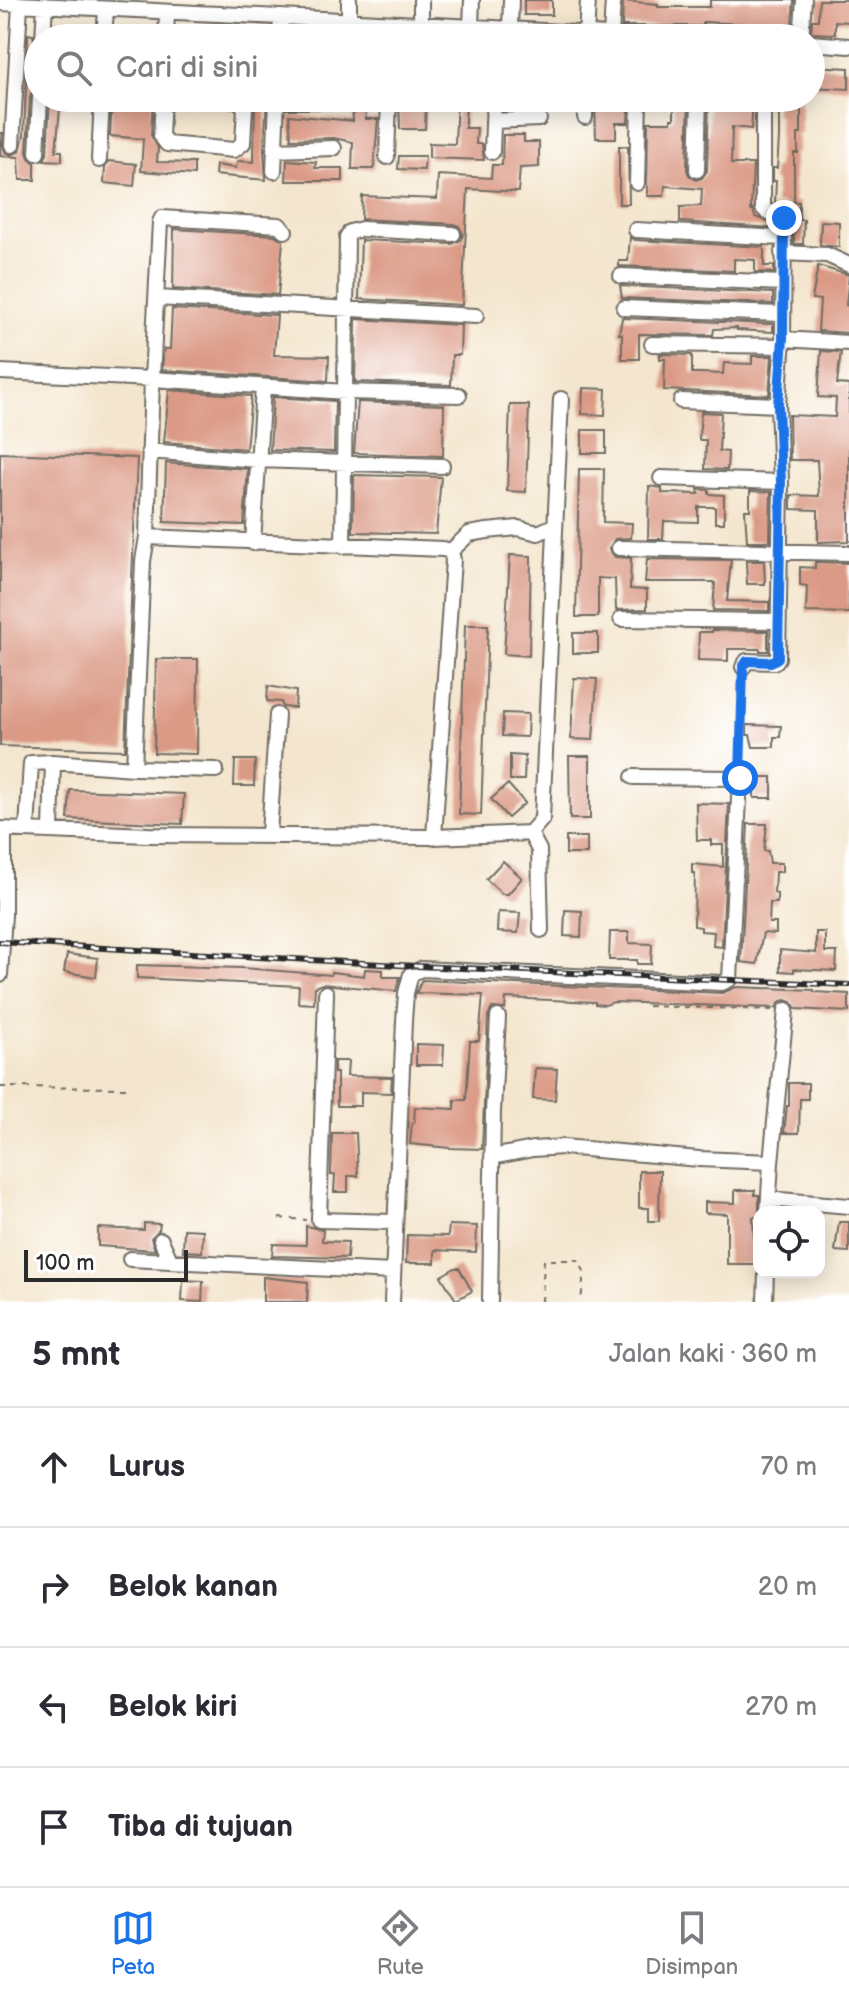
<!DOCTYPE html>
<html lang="id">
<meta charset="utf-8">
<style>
:root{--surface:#fff;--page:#f2f2f3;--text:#2b2b33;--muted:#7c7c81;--line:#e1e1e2;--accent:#1a73e8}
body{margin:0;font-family:"Balsamiq Sans",sans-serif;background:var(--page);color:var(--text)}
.controls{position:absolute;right:24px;bottom:24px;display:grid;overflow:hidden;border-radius:16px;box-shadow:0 4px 20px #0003}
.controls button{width:72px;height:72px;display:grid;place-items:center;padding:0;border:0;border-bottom:2px solid var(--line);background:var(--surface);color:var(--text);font:40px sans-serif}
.scale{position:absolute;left:24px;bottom:20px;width:164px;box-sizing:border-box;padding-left:8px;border:4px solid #2b2b2b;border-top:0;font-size:22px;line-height:28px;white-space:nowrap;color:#2b2b2b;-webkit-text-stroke:6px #fff;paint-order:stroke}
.stop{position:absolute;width:24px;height:24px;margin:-18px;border:6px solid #1a73e8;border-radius:50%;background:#fff}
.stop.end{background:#1a73e8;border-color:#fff;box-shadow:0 2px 8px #0008}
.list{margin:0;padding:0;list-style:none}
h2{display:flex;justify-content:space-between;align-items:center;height:104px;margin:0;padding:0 32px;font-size:34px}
h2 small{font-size:26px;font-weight:400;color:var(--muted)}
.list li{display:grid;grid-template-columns:52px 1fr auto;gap:24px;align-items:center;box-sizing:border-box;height:120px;padding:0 32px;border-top:2px solid var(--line)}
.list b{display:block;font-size:30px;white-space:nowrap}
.list em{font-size:26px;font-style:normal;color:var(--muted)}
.icon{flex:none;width:44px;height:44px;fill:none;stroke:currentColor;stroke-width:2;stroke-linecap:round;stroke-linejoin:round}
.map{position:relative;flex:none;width:849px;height:1302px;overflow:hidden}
.search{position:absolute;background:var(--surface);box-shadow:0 4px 20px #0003;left:24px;right:24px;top:24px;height:88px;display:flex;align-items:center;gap:20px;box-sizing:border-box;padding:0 28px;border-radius:44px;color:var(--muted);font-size:30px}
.sheet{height:584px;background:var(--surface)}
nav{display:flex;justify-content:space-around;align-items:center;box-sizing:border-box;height:112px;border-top:2px solid var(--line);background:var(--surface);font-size:22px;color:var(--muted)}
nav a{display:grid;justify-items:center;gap:4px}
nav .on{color:var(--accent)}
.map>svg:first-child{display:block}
.building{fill:#db9a85}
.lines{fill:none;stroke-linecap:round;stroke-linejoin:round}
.minor-casing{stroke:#716c64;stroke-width:18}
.path{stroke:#716c64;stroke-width:2;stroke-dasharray:6 6;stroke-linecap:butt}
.minor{stroke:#fff;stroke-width:14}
.rail-casing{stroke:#2b2b2b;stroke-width:6}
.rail{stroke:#fff;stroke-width:3;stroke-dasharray:9;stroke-linecap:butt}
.route{stroke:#1a73e8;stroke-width:10}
</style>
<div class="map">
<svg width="849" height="1302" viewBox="0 0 849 1302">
<rect width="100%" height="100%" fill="#fff"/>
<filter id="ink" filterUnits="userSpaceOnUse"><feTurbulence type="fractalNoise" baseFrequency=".0125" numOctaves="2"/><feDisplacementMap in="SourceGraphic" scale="16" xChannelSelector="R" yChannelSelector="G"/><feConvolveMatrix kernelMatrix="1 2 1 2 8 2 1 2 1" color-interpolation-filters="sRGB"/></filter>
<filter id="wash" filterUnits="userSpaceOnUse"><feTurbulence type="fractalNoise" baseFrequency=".006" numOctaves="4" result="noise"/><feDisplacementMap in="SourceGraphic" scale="32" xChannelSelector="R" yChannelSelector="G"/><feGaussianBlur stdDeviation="1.8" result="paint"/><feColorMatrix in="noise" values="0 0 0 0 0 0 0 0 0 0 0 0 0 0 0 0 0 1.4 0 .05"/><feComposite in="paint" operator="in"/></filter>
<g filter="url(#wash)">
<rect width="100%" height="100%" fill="#f4e6ce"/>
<g id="blocks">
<path class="building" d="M524 0H552V15H524Z
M710 0H794L791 34H786L785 37 760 33V30L746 28 747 24 703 22V26H622L623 1 658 4V7H710Z
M819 0H849V22L835 21V34L811 33 812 20H818Z
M28 34 33 35 34 42 38 47V88L32 92 30 97 27 152 29 158 35 163V180H20L19 157 0 156V133H3L2 145 6 153 12 155 20 151 24 135Z
M811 66 849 68V89L811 87Z
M50 98H61L56 151H62V161L44 160 47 154Z
M112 98H153L151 135 158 148 157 162 194 163V175L141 171 143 139 110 136Z
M255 98H267L264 150 266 180 215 175 216 165 236 168 237 161 254 162Z
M399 98H426L425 129H400Z
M457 98H466L465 128H477L476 144H482L484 160 429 158V143L455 144Z
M674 98H689L687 170 689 175 696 180 702 178 707 171 709 98 753 101 751 129 732 127 731 164H753L751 210 753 209 755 217 774 223V228L680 222V207L701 206 702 189 665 186 664 196H647L648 122H671V119H674Z
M801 100V134H798V153H794V202H799V220H804L803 244H794L793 214 787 205 775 203 776 181H773V168H777L779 138V115H776V101Z
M352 103H365L366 119H378L374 169H352L353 142 334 138 291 139 289 115 353 121Z
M595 103 617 104 616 108 629 107 628 123H616V138H596Z
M503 135H524V142H539V167L520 168 518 192 468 189 462 305 359 299 361 240 452 244 461 240 463 234 459 226 454 224 361 219 362 196 437 199 438 175 491 178 492 165H502Z
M619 146H628L629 204H619Z
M399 156H425L424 170 398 169Z
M287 160 316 162 315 168H343V181H286Z
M109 161 136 164 134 186 104 183 105 167Z
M821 221 839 222V247L820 245Z
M174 229 275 235 283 241 278 295 173 289Z
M630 237 635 240 764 247V266H774V273L755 272V260L734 259V271L619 266V261H628Z
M818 266 849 275 846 305 849 306V333L818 331 820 300 812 299Z
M620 286 773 293V304L622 298Z
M172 309 277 315 274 355 329 356 328 381 162 370 164 349H170Z
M622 318 773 324V332L737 330V328L714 329 713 335 639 334V359H622V334H619Z
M356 319 461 325 460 355H452L451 385 355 382Z
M821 351 841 352 837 384 849 385V541L818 542V510L791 509V495L819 496 817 460H790L789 415 835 417 836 398 818 397Z
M660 354 692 355V373H699L723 374 724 363 752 364V356H772L769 395 664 390 665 359H660Z
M583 388 606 389 605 415 582 414Z
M169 390 251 396 246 449 164 442Z
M273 397 335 401 334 452 270 450Z
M358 402 444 405 443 456 354 453Z
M510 405H529L526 492 507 491Z
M701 412 721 413 719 451 728 452 727 470 705 469 706 440H699Z
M582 430H606V453H582Z
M0 453 137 458 125 750 0 746Z
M166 463 248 469 244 525 164 522Z
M579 469H604L603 522 632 523 631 538 615 539 609 549 615 557 631 558 630 589 647 590V609L616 610 615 579 598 578V617H576Z
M354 475 441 477 436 534 353 532Z
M649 486 662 488V493L699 494 698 489 709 490V494L724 495V523H715V507H698V522L664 521 663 539H648Z
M750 491 771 492 770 541H747L745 510H750Z
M510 555 531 556 529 656 504 654Z
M647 559 731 560 727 601 769 602V611L713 610 715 583 713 582H645Z
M746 561H764L765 584H747Z
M815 562 849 563V613L806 612 807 586 800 585V567L815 568Z
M465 625H488L481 815 459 814Z
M712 630 768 631V651H760V649H728V661L698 660 699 632H712Z
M573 633H598V653H573Z
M156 659H198L197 754 154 753Z
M574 678 597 679 593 740 571 739Z
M268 686 296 691 295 708 283 707 281 702 267 701Z
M503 713 528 714 527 737 502 736Z
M747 725 781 726 780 737H774V747H753L750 735H747Z
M510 755 525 756 524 780H510Z
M569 756H590V819H570Z
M235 760H255L254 786H234Z
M754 777H772V798H754Z
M508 784 525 803 508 818 491 799Z
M70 790 184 794 182 824 68 819Z
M696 803 729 804 722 947 713 946 714 932 701 931V927L694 926 695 873H692V864L723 867V845H711V840H697Z
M748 824H767L764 851H768L770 863H782V872H775L774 893 777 894V903H770L769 923H776V934L763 933 757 964 741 962Z
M566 837H587V854H566Z
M503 861 522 878 508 894H502L486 879Z
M565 910 582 911 581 937 564 936Z
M498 912 520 913 518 933 497 932Z
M610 932H629V943L652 944 651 964H637V960H609Z
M816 932H825V952H837L836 971 794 969V972L780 971V950L816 953Z
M67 954 98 958 96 977 64 972Z
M137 965 242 968 331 975V972L364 976 365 969 383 970V977H400L396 991 322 984 315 987 314 1004 298 1003 299 986 137 978Z
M422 980 722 993 737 987 814 990V992L849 994V1012L796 1009 792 1002 786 1000 781 1001 776 1008 614 1002 605 1005 595 1004V1002L506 998 505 1009 492 1008 488 1016 482 1149 450 1148 410 1144 412 1123H414L415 1107 455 1109V1100H466L470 1041H479L483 995 416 993Z
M416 1044 444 1045 443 1065H416Z
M334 1061H348L347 1076 392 1077 391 1093 361 1092V1106H337V1073H334Z
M535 1068 557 1069 555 1100 533 1099Z
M789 1083H808V1099H800L799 1133H784L787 1106H789Z
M332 1133H356L358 1176H348V1192H334L335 1175H331Z
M639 1171H660L659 1221H649V1208H639Z
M735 1190H755V1195H759V1217H753L755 1264H727V1214L705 1213V1202L735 1203Z
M839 1222H849V1252L835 1251Z
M144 1223 160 1224 159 1230 151 1238 155 1250 98 1246V1228L144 1230Z
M449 1225 477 1226 476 1252 435 1250V1263H406L407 1235 448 1236Z
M306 1226 323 1230 322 1241 348 1242 347 1258 272 1256 273 1244 306 1245Z
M184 1229 203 1230 202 1252 183 1251Z
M455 1268H459L472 1291 456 1300 441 1276Z
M263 1277 308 1282 307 1302H263Z
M183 1280 203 1281 202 1302 182 1301Z"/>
</g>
</g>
<g filter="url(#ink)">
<use href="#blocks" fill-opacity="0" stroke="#716c64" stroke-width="2"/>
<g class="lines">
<defs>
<path id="minor" d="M0 3C218 15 437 23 655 38
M349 20V0
M421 23V0
M471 26 472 0
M510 28 511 0
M611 36 613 0
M43 38 45 5
M104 38 106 10
M166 38 167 13
M280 38 281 17
M586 38 588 0
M801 38 804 0
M811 43 849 46
M163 98 161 136 167 144 234 150 243 143 245 107 237 100 207 98
M277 101H329
M585 117V98
M493 121 539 119
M12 145 20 4
M274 150 334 148
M492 152 494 98
M37 153 40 98
M387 157 389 98
M99 160 102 98
M697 170 699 98
M274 171 277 98
M637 183 639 98
M636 230 783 238
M782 253 827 255 849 265
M621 276 782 283
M157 298 476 316
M624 308 781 314
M783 339 849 343
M652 344 782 346
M0 372 152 379 160 222 162 218 279 225 285 231
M681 401 778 405
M149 451 257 460 442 466
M661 478 781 482
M253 543 263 387
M343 546 347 237 350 232 362 229 453 234
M619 548 849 553
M451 551 469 534 487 531 518 528 538 533 554 526
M621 619 778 621
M743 667 747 661 775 662 778 658 781 482 778 405 783 339 784 218 781 213 767 212 763 208V98
M134 768 216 770
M0 829 148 835 434 837 453 560 451 551 443 549 147 537
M27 829 31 763 53 762 134 768 143 561 147 537 152 379 346 392 459 395
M51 830 53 762
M530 833 539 850 541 930
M269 834 277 715
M434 837 530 833 542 819 561 399
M0 975 4 915V830
M326 993 319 1220 395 1222
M492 1157 533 1149 563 1147 699 1159 771 1162 768 1212
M771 1162 786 1010
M769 1199 849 1206
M161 1240 170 1260
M130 1259 393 1272
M392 1302 404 1021 406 993 411 974 421 969 722 983 730 979 740 778 633 777
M490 1302 493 1111 498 1017
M765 1302 766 1272"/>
</defs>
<use href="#minor" class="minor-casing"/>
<path class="path" d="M740 764 742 679
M647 1006 773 1010
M0 1087 130 1088
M279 1218 306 1220
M542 1302 544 1260H578L584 1271 581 1302"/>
<use href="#minor" class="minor"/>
<defs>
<path id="rail" d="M0 942 416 966 849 985"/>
</defs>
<use href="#rail" class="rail-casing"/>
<use href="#rail" class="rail"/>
</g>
</g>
<g class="lines" filter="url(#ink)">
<path class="route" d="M740 778 743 667 747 661 771 662 778 658 781 482 778 405 783 339 784 218"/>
</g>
</svg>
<div class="controls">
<button><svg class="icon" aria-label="locate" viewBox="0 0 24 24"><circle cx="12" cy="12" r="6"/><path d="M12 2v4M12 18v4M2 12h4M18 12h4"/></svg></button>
</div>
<div class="scale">100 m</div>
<div class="stop" style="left:740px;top:778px"></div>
<div class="stop end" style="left:784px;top:218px"></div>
<div class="search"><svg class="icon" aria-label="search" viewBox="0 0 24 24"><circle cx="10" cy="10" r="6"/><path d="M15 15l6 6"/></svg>Cari di sini</div>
</div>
<section class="sheet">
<h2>5 mnt<small>Jalan kaki · 360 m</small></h2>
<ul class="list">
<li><svg class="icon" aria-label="ahead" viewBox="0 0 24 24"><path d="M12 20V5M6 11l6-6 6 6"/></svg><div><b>Lurus</b></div><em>70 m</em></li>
<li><svg class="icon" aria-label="right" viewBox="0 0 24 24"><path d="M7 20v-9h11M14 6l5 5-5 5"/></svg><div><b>Belok kanan</b></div><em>20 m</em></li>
<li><svg class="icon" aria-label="left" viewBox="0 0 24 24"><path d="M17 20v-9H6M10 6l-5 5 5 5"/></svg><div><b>Belok kiri</b></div><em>270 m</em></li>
<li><svg class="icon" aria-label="arrive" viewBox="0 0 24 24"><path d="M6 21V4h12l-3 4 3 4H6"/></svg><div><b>Tiba di tujuan</b></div></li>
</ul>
</section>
<nav>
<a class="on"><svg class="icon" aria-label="map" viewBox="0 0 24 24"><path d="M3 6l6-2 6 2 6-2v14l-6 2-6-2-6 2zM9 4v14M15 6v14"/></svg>Peta</a>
<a><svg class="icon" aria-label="directions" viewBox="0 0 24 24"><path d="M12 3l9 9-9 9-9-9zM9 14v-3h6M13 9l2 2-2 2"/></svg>Rute</a>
<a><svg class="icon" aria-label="saved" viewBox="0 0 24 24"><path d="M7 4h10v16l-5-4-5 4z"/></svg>Disimpan</a>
</nav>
